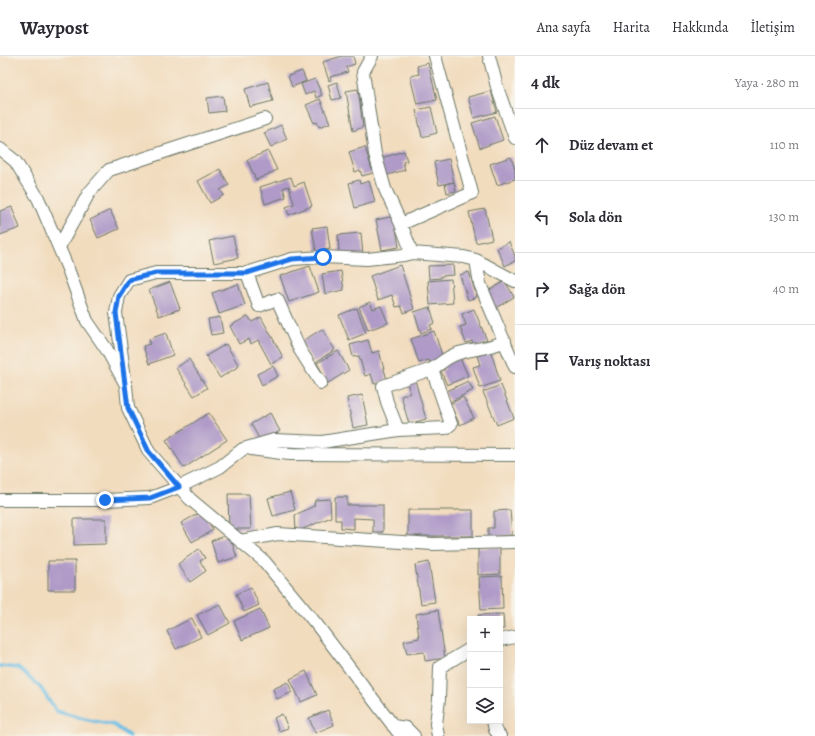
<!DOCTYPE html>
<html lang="tr">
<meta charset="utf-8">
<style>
:root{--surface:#fff;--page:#f2f2f3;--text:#2b2b33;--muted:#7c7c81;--line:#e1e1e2}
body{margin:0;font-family:Alegreya,serif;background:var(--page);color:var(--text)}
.controls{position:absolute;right:12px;bottom:12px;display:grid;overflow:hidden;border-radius:0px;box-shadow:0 4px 16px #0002}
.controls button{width:36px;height:36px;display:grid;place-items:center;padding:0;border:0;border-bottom:1px solid var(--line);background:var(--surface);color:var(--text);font:20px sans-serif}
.stop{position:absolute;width:12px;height:12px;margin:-9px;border:3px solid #1a73e8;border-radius:50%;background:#fff}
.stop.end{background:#1a73e8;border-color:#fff;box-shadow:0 1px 4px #0008}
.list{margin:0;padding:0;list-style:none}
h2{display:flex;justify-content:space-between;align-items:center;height:52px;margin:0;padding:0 16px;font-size:17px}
h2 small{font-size:13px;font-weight:400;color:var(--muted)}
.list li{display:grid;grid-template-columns:26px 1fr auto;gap:12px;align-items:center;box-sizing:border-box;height:72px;padding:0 16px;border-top:1px solid var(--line)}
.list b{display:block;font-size:15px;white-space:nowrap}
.list em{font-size:13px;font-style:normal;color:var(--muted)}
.icon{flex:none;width:22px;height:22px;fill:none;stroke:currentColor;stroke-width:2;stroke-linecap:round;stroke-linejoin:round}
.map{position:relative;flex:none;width:515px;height:680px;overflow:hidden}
header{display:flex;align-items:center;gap:24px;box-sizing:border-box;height:56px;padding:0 20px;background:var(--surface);border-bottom:1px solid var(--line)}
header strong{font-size:19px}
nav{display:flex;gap:22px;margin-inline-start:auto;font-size:14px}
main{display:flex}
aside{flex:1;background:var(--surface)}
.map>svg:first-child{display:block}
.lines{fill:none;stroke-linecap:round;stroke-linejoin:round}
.stream{stroke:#69bee5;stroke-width:3.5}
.building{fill:#af9ac8}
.minor-casing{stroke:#697564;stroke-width:14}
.minor{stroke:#fff;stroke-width:12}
.route{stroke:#1a73e8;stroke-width:5}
</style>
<header>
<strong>Waypost</strong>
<nav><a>Ana sayfa</a><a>Harita</a><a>Hakkında</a><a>İletişim</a></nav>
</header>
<main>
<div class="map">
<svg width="515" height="680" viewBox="0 0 515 680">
<rect width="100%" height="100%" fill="#f7f3e8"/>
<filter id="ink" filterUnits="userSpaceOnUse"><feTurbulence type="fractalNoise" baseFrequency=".025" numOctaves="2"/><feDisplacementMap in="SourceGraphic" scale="8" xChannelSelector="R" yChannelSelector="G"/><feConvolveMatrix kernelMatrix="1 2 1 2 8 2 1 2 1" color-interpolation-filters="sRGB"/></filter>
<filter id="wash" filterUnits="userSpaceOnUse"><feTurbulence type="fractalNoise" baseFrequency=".012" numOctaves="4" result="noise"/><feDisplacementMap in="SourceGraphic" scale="16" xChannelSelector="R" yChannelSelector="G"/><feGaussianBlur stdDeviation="0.9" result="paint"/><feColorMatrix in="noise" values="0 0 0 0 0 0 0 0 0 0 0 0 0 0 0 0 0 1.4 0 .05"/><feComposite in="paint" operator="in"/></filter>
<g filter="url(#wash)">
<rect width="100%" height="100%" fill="#f2dcbe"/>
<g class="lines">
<path class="stream" d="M0 610 18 612 40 631 56 655 84 663 114 669 129 680"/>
</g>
<g id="blocks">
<path class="building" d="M342 0H353L355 8 346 11 348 16 330 21 331 24 329 25 323 6Z
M428 7 437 44 417 48 410 20 419 18 417 10Z
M302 15 306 25 292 31 288 20Z
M315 23 322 39 316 42 314 35 305 39 301 28Z
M268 26 273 45 250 51 245 33Z
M337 26 341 42 332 44 328 29Z
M358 33 363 71 353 75 346 35Z
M491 35 497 56 474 62 468 41Z
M223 40 225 55 209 57 207 42Z
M320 43 330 67 319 71 317 66 314 67 306 49Z
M431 51 437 77 422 81 416 54Z
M495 60 503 84 480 92 472 67Z
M281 69 287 83 271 91 264 77Z
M365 91 373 117 362 120 360 114 355 116 349 96Z
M268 95 277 114 256 124 247 104Z
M404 95 407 105 403 106 405 114 384 120 378 103Z
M511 101 515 113V123L497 129 490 108Z
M449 103 454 126 439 129 434 106Z
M220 113 229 129 220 134 224 139 210 147 198 125Z
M291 121 294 130 304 126 312 150 289 159 286 151 294 148 289 130 283 132 286 141 265 148 260 131Z
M359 124 360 128 369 125 375 146 355 152 349 127Z
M454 126 456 135 447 137 445 128Z
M12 151 20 172 0 179V155Z
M485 153 492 183 476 187 469 156Z
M110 154 119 173 98 182 90 164Z
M394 160 399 191 382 194 376 164Z
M327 170 330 193 316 195 312 172Z
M361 177 363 199 339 200 338 179Z
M233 180 238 202 214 207 209 185Z
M509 186 515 200V205L505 210 497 192Z
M400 209 414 253 404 257 401 250 396 251 392 239 378 244 370 220Z
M453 209 454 219 441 220V222L429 223 428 210Z
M310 210 319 236 289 246 280 220Z
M341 215 344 234 325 238 322 218Z
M469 216 477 241 468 244 460 219Z
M451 223 453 247 430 249 428 225Z
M505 225 514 241 494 253 484 237Z
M170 226 180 253 159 260 149 234Z
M238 228 245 249 219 258 212 237Z
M370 246 373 253 381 250 388 267 368 274 359 251Z
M430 251 435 267 430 269 432 273 421 277 414 256Z
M357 252 366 277 349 284 339 259Z
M474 253 488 287 475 292 472 285 466 287 460 271 466 269 462 258Z
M248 260 252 266 261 261 283 301 271 308 258 284 251 288 249 283 239 288 230 270Z
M220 261 223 277 211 279 208 263Z
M322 273 335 294 314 307 301 286Z
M434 275 443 302 430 307 429 304 419 307 411 283Z
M166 277 173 299 149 308 143 290 150 288 149 283Z
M368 284 372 297 379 295 387 324 374 328 371 318 365 320 359 300 353 301 350 289Z
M226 288 239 310 220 322 206 300Z
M338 295 349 314 328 327 317 307Z
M491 296 500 325 480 332 473 311 480 309 477 300Z
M460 302 468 320 447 329 441 315 445 313 443 309Z
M189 303 207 332 194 340 176 312Z
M273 310 278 320 262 329 257 318Z
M415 324 426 363 409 368 401 340 410 337 407 326Z
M468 325 473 334 450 346 445 336Z
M501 329 514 362 497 369 483 336Z
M362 339 368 369 353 372 347 342Z
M463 341 474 362 460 369 450 348Z
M209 357 227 384 184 412 166 384Z
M270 357 280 375 261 386 251 368Z
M290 436 295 454 273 460 268 442Z
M228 438H249L251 473H229Z
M335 441H347V449H383V476H373V463L354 462V473L341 472V464H335Z
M330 443 331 461 296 476 295 459 314 450 315 444Z
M408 454H473V480H408Z
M510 454 512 479 488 481V472H494V455Z
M203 455 213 474 192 486 181 467Z
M74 463H106V488L74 489Z
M229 478 237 501 218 507 211 485Z
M500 491V518L478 519V492Z
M199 493 205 502 200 505 206 515 190 526 178 508Z
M48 505H75V534H48Z
M429 506 435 546 421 548 415 509Z
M502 520 503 553 481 554 479 521Z
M251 531 259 549 244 556 236 538Z
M220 548 230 567 208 579 197 559Z
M260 553 269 572 242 584 234 565Z
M438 554 445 602 425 605 424 596 407 598 404 585 419 582 416 558Z
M503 558 504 573H500V563H478V559Z
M192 562 201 581 176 593 167 575Z
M306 615 317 639 301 646 290 623Z
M288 626 292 636 277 643 273 633Z
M328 654 334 669 315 677 309 662Z
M282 658 288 672 279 675 274 662Z"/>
</g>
</g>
<g filter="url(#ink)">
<use href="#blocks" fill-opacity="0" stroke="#697564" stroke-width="1"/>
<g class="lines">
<defs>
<path id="minor" d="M372 0 363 16 375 98 385 133 401 168 412 197
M489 0 497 31 515 82
M0 93 15 105 38 142 68 213 87 265 107 294 126 329 128 352 149 396 190 443 264 505 317 569 401 680
M401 168 472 137 435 0
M59 191 89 137 109 114 265 63
M476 204 515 225
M247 217 259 250 277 243 300 294 321 327
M125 323 116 257 119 240 129 224 156 217H247L292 203 323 201 367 203 404 199 412 197 464 201 476 204 480 228 515 311
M398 374 387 346 383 330 432 313
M251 393 289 398 515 399
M0 444H105L150 442 179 431 220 411 243 393 274 384 322 386 398 374 446 372 451 368 432 313C440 308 447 301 456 298 473 292 489 293 505 285
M240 485 278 478 433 488 515 486
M500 584 515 581
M493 665 495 674 500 680
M393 670 406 672 414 680
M438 680 436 668 439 643 440 611 470 593"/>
</defs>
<use href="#minor" class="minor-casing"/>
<use href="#minor" class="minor"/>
</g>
</g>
<g class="lines" filter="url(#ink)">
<path class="route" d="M105 444 150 442 179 431 149 396 128 352 116 257 119 240 129 224 156 217H247L292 203 323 201"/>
</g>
</svg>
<div class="controls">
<button>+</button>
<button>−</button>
<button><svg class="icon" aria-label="layers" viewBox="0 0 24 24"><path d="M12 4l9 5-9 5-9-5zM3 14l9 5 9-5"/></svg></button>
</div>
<div class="stop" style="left:323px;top:201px"></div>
<div class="stop end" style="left:105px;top:444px"></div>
</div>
<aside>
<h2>4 dk<small>Yaya · 280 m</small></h2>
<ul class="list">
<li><svg class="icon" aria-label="ahead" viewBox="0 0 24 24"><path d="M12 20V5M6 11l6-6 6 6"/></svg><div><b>Düz devam et</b></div><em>110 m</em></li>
<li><svg class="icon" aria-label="left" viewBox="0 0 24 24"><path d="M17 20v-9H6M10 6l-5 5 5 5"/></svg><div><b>Sola dön</b></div><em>130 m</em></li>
<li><svg class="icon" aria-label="right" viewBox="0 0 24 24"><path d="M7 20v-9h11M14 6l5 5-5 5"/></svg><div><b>Sağa dön</b></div><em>40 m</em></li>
<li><svg class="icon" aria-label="arrive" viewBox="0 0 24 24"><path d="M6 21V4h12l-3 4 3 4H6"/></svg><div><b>Varış noktası</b></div></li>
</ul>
</aside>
</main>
